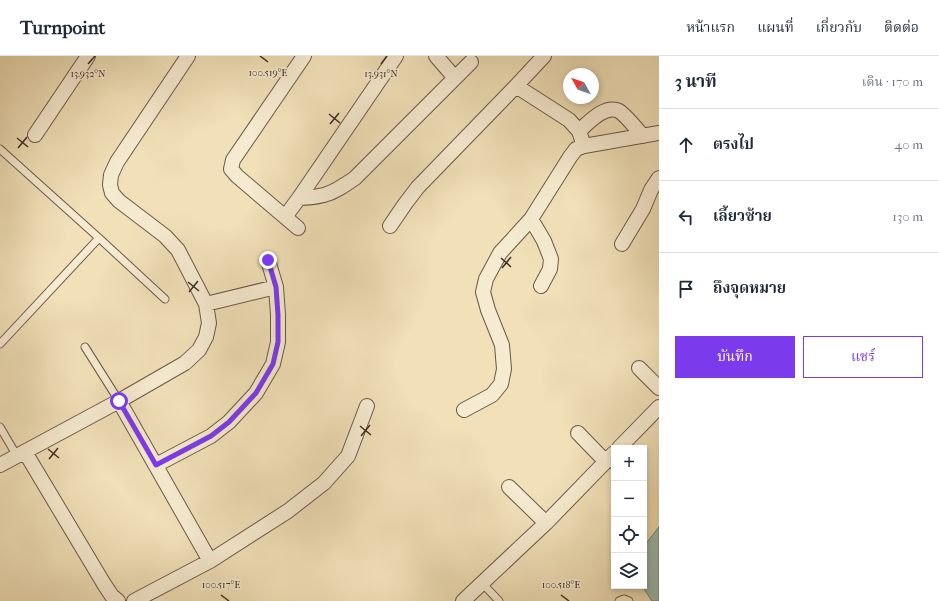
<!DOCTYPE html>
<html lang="th">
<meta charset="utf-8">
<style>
:root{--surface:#fff;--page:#f2f2f3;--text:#1f2937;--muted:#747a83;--line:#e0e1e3;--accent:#7c3aed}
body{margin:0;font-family:"IM FELL French Canon","Noto Serif Thai",serif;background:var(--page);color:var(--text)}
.controls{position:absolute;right:12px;bottom:12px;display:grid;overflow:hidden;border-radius:0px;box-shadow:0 2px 6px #0003}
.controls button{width:36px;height:36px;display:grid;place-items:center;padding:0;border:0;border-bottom:1px solid var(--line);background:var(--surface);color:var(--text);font:20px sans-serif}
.compass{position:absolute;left:563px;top:12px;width:36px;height:36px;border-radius:50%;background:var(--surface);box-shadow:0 2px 6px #0003;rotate:310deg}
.stop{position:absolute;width:12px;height:12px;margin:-9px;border:3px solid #7c3aed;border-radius:50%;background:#fff}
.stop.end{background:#7c3aed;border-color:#fff;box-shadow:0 1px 4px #0008}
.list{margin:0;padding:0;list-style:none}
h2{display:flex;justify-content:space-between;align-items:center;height:52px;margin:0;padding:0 16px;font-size:17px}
h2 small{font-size:13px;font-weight:400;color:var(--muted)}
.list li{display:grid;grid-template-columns:26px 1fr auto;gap:12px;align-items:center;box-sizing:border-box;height:72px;padding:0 16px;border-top:1px solid var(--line)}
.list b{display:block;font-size:15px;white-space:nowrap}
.list em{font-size:13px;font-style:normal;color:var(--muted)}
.actions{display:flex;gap:8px;padding:12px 16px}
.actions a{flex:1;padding:9px 0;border:1px solid var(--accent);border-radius:0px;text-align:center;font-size:14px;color:var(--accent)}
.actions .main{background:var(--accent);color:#fff}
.icon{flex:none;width:22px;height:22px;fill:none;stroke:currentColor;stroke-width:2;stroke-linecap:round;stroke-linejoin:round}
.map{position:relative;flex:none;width:659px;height:545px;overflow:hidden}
header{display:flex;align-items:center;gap:24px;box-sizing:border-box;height:56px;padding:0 20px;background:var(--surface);border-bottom:1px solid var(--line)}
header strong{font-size:19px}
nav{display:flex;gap:22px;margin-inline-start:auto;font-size:14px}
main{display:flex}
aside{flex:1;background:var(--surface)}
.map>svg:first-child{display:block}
.water{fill:#9bbcb3;stroke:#758279}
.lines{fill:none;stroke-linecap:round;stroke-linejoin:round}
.service-casing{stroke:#6a5948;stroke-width:9}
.minor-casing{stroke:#6a5948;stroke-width:16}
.service{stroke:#f6ebd1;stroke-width:7}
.minor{stroke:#f6ebd1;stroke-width:14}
.route{stroke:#7c3aed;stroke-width:5}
.ticks{fill:none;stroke:#3d2c23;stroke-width:1.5}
.ticks-label{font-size:10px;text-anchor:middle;fill:#3d2c23;stroke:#f6ebd1;stroke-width:3;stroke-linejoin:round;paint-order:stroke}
</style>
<header>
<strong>Turnpoint</strong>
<nav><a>หน้าแรก</a><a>แผนที่</a><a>เกี่ยวกับ</a><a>ติดต่อ</a></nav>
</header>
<main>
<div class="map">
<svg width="659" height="545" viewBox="0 0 659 545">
<rect width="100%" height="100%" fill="#f1e0b8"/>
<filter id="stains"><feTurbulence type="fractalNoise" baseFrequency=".005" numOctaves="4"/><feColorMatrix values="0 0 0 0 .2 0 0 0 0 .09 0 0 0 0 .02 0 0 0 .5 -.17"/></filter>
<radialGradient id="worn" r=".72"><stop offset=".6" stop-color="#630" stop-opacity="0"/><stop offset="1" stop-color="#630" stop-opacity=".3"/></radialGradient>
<path class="water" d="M659 471V545H652L642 530H644V490Z"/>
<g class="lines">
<defs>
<path id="service" d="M0 93 99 182
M0 288 99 182 165 243
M85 291 119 345
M0 371 17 400
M482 527 499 545
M619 545 624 543 629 545"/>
<path id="minor" d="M436 0 455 22
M516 30 569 64 579 75 584 90
M579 75C588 67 605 48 619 55 626 59 637 74 643 80
M35 79 88 0
M299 142C307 142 316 141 324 139 335 136 345 129 355 122L471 6
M285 161 299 142 396 0
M390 170 405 148 418 131 516 30 544 0
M298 172 237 120 231 113 233 104 304 0
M622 188 643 153 651 134 659 122
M541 230 550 213 551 203 544 185 531 163 570 101 576 93 584 90 659 77
M206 248 276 231
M639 312 659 332
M119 345 210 505
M464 354 492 339 501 328 504 313 502 289 488 254 483 236 486 223 500 197 531 163
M578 377 606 406
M619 392 659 351
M25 396 104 528 112 540 118 545
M0 409 119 345 185 307 199 294 206 281 209 267 206 248 178 194 165 180 119 145 112 137 110 129 111 119 117 106 188 0
M156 409 211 380 229 366 256 337 273 308 278 286V259L276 231 268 204
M509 431 546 467
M134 545 210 505 288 455 324 427 348 400 367 350
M463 545 546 467 614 397"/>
</defs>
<use href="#service" class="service-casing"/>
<use href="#minor" class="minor-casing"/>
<use href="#service" class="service"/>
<use href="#minor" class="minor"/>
</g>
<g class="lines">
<path class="route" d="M119 345 156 409 211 380 229 366 256 337 273 308 278 286V259L276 231 268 204"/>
</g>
<path class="ticks" d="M260 0 268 6M88 8 95 0M381 8 387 0M329 58 340 67M330 68 339 57M17 82 28 91M18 92 27 81M501 202 511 211M502 212 511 201M188 226 199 235M189 236 198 225M360 370 371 379M361 380 370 369M48 393 59 402M49 403 58 392M221 539 229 545M561 539 569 545"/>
<g class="ticks-label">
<text x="268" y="20">100.519°E</text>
<text x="88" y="21">13.932°N</text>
<text x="381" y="21">13.931°N</text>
<text x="221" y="532">100.517°E</text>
<text x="561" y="532">100.518°E</text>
</g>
<rect width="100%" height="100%" filter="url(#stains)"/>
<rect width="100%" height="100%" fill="url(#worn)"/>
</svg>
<div class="controls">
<button>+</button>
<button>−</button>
<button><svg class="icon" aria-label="locate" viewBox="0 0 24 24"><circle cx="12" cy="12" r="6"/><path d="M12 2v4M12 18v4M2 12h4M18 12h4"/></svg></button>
<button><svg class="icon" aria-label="layers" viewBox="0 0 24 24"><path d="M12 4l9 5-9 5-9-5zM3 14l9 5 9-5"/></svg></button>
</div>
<svg class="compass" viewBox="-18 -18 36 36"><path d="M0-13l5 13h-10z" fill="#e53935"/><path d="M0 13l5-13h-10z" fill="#747a83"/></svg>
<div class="stop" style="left:119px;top:345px"></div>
<div class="stop end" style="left:268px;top:204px"></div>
</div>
<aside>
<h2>3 นาที<small>เดิน · 170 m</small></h2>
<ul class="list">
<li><svg class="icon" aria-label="ahead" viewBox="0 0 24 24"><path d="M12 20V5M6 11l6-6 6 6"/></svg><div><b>ตรงไป</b></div><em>40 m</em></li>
<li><svg class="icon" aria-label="left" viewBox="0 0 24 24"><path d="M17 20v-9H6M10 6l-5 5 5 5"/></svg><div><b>เลี้ยวซ้าย</b></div><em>130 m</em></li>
<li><svg class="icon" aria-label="arrive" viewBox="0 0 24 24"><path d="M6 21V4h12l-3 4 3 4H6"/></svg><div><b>ถึงจุดหมาย</b></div></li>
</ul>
<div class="actions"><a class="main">บันทึก</a><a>แชร์</a></div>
</aside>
</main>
